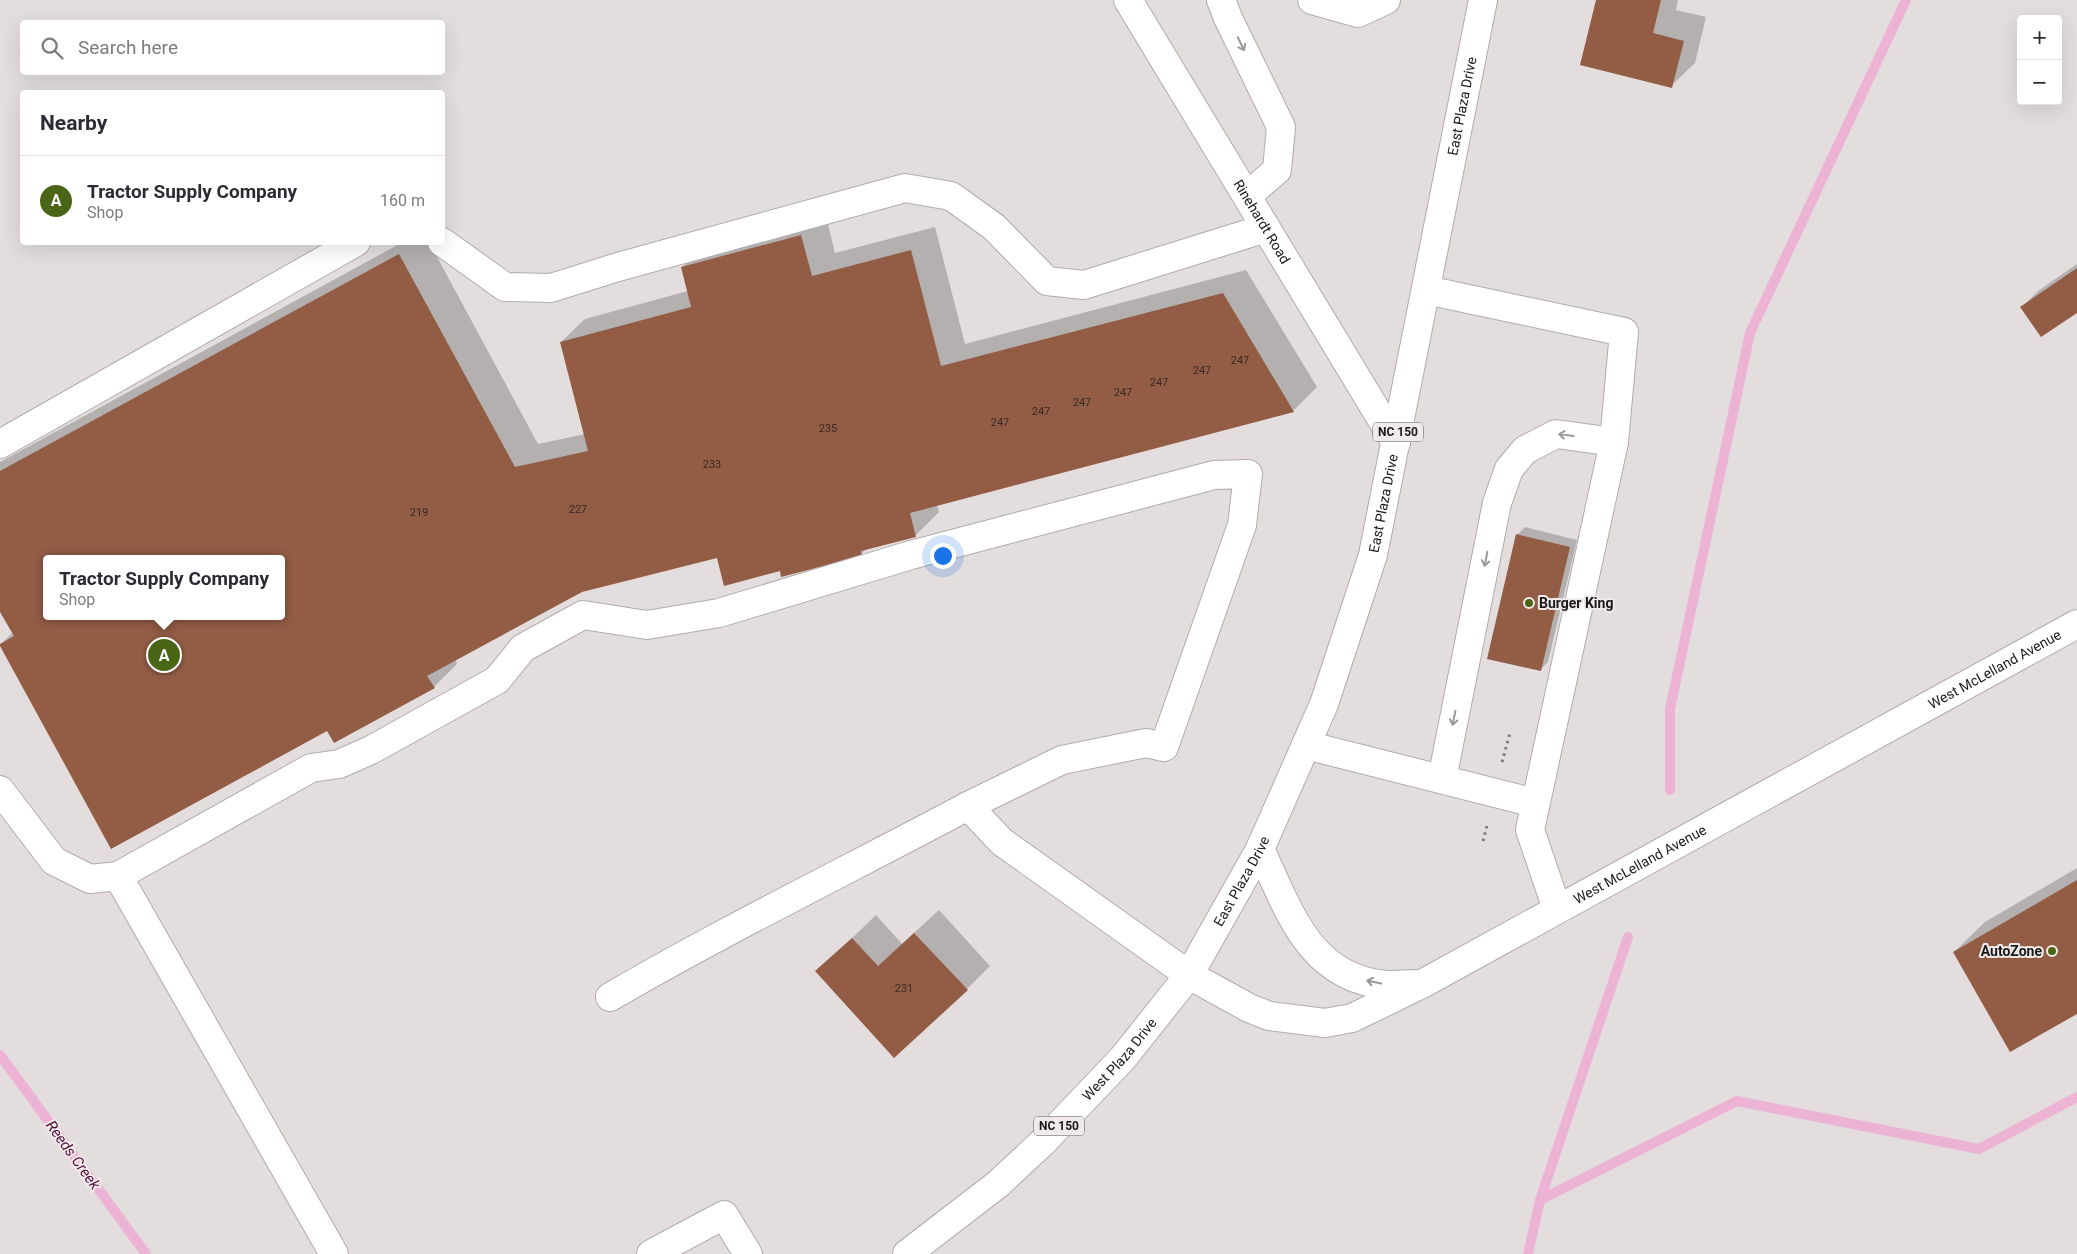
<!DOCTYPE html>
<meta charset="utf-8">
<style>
:root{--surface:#fff;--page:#f2f2f3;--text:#2b2b33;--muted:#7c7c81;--line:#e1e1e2;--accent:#4b6516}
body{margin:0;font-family:Roboto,sans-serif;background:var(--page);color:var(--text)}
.controls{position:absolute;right:15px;top:15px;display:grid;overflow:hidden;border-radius:5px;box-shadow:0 5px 20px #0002}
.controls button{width:45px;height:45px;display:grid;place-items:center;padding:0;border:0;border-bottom:1px solid var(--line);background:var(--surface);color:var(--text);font:25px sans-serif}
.you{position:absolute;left:942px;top:555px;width:18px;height:18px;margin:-12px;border:4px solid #fff;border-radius:50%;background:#1a73e8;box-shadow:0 0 0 8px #1a73e833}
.badge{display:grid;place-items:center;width:32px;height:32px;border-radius:50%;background:var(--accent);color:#fff;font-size:16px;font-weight:700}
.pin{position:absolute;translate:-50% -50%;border:2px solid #fff;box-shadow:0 1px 5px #0006}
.popup{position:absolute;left:43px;top:555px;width:242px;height:65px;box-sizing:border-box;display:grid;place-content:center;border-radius:5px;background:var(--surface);filter:drop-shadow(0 1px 4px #0005);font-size:16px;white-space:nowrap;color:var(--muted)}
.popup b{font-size:19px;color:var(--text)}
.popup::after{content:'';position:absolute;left:50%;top:100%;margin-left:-10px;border:10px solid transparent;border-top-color:var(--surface)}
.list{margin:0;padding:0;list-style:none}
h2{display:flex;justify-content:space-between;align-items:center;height:65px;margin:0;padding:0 20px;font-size:21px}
h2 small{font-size:16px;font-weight:400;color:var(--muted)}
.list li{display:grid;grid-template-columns:32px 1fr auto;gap:15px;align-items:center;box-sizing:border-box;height:90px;padding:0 20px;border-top:1px solid var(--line)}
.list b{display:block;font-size:19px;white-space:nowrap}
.list p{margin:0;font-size:16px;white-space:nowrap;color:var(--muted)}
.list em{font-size:16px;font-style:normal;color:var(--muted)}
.icon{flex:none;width:28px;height:28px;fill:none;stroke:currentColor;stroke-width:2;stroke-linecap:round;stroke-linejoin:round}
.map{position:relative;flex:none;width:2077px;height:1254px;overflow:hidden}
.search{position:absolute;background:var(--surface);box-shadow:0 5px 20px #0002;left:20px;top:20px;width:425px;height:55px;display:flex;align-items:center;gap:12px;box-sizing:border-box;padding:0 18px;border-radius:5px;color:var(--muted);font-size:19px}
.panel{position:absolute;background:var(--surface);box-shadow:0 5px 20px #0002;left:20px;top:90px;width:425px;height:155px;border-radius:5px}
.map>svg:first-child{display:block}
.shadow{fill:#0003;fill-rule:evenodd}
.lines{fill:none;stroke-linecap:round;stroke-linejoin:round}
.stream{stroke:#ecb3d5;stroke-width:10}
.building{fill:#925c45;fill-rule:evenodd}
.minor-casing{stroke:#b1acab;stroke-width:30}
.major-casing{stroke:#b1acab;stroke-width:30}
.path{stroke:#7b7877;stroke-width:3;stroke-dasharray:2.5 4;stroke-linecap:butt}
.minor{stroke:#fff;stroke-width:28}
.major{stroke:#fff;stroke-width:28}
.oneway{stroke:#989898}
.poi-dot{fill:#4b6516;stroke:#f0eaea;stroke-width:2}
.labels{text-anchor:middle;stroke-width:4;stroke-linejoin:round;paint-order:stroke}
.number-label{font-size:11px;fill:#392a24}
.shield{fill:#f0eaea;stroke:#5b5858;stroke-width:1}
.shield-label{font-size:12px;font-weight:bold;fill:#1b1a19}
.street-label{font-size:14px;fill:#1b1a19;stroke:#f0eaea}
.poi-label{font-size:14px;font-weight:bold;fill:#1b1a19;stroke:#f0eaea;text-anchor:start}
.water-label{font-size:15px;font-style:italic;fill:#500f3d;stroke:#f0eaea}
</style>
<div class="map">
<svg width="2077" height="1254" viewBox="0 0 2077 1254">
<rect width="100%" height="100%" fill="#e3dddd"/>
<path class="shadow" d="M1597 0H1678L1676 10 1706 17 1695 63 1671 86Z
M825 212 835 253 935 227 965 344 1246 270 1317 387 1293 411 937 505 939 512 916 535 868 548 861 554 781 570 718 557 582 590 455 659 457 664 434 687 328 729 1 644 13 632 0 609V462L403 242H429L538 444 585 434 561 342 585 319 688 291 682 267 706 244ZM46 559H282V616H46Z
M2077 264V311L2022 307 2038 291Z
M1525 527 1577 540 1548 662 1540 670 1517 535Z
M2077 868V1012L1954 952 1985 922Z
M939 910 990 966 967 989 817 972 876 915 902 944Z"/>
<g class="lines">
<path class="stream" d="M1670 790V709L1750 333 1906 0
M0 1055 146 1254
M1540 1200 1737 1101 1979 1149 2077 1097
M1528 1254 1540 1200 1628 937"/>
</g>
<path class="building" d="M1596 0H1661L1653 33 1684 41 1672 88 1580 65Z
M801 235 812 276 911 250 941 366 1223 293 1294 412 910 513 916 537 861 551 862 556 781 577 780 571 724 586 717 558 582 592 427 676 435 688 334 743 327 731 111 849 0 646V644L14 636 0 612V471L399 254 515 467 588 451 560 342 691 307 681 267ZM46 559H282V616H46Z
M2077 268V313L2041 337 2020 307Z
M1516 534 1570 547 1541 671 1487 659Z
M2077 880V1014L2010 1052 1953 952Z
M914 933 968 990 894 1058 815 971 852 938 878 966Z"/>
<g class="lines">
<defs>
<g id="minor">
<path id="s1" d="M1128 0 1396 443"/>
<path d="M1221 0 1228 18 1281 127 1277 170 1247 196"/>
<path d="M1312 0 1358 13 1386 0"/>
<path d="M442 242 505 287 551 288 618 267 905 188 951 196 994 227 1047 281 1084 285 1266 228"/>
<path d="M1426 290 1624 332 1614 442 1530 830 1557 909"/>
<path d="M0 444 356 242"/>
<path d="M1306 745 1535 803"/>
<path d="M1442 779 1497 503 1509 469 1525 450 1556 434 1614 442"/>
<path d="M0 790 54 861 90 879 118 876"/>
<path d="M1260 849C1289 910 1309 979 1387 985 1397 985 1408 984 1418 984"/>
<path d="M610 997C727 929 848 870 968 806"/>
<path id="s2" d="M334 1254 118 876 311 768 339 764 371 750 497 680 523 648 583 615 647 625 719 613 911 555 1214 475 1248 474 1242 525 1164 747 1146 743 1062 760 968 806 1002 842 1189 975 1249 1008 1269 1016 1325 1023 1352 1018 1422 984 2077 624"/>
<path d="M651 1254 724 1215 748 1254"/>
</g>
<g id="major">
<path id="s3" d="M907 1254 998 1184 1043 1142 1123 1058 1189 975 1260 849 1324 704 1373 555 1483 0"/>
</g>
</defs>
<use href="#minor" class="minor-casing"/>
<use href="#major" class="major-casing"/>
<path class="path" d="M1502 762 1510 733
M1483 841 1488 822"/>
<use href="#minor" class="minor"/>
<use href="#major" class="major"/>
</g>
<defs><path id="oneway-shaft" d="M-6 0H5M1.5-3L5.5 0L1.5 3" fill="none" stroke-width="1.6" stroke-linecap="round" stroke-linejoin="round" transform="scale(1.25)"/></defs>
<g class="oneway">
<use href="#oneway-shaft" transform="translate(1241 44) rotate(64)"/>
<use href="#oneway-shaft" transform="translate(1566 435) rotate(-172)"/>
<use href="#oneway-shaft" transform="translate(1486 559) rotate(101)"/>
<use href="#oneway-shaft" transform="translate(1454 718) rotate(101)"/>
<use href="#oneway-shaft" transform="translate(1374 982) rotate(-168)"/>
</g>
<g class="poi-dot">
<circle cx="1529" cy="603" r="5"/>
<circle cx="2052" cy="951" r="5"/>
</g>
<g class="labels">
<g class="number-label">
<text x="1240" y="364">247</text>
<text x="1202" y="374">247</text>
<text x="1159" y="386">247</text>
<text x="1123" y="396">247</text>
<text x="1082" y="406">247</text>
<text x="1041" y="415">247</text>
<text x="1000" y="426">247</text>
<text x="828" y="432">235</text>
<text x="712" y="468">233</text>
<text x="578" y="513">227</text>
<text x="419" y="516">219</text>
<text x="904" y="992">231</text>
</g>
<g class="shield">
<rect x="1373" y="422.5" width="50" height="19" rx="4"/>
<rect x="1034" y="1116.5" width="50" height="19" rx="4"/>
</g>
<g class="shield-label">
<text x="1398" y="436">NC 150</text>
<text x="1059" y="1130">NC 150</text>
</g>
<g class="street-label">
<text dy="5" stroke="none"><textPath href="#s3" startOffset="1316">East Plaza Drive</textPath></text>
<text dy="5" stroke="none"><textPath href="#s1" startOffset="259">Rinehardt Road</textPath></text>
<text dy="5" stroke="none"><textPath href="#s3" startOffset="911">East Plaza Drive</textPath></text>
<text dy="5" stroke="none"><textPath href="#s2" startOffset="3339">West McLelland Avenue</textPath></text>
<text dy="5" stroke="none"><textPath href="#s2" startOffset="2934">West McLelland Avenue</textPath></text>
<text dy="5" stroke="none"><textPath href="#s3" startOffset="506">East Plaza Drive</textPath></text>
<text dy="5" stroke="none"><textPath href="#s3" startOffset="289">West Plaza Drive</textPath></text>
</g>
<g class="poi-label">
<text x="1539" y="608">Burger King</text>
<text x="2042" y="956" text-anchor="end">AutoZone</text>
</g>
<g class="water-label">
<text transform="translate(73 1155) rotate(54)" y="5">Reeds Creek</text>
</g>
</g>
</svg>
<div class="controls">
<button>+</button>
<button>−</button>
</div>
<div class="you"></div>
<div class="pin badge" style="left:164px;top:655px">A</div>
<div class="popup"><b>Tractor Supply Company</b>Shop</div>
<div class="search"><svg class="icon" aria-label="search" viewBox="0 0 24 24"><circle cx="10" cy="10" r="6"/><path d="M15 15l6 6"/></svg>Search here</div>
<section class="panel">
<h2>Nearby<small></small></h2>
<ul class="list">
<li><span class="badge">A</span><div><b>Tractor Supply Company</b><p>Shop</p></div><em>160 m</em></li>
</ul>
</section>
</div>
